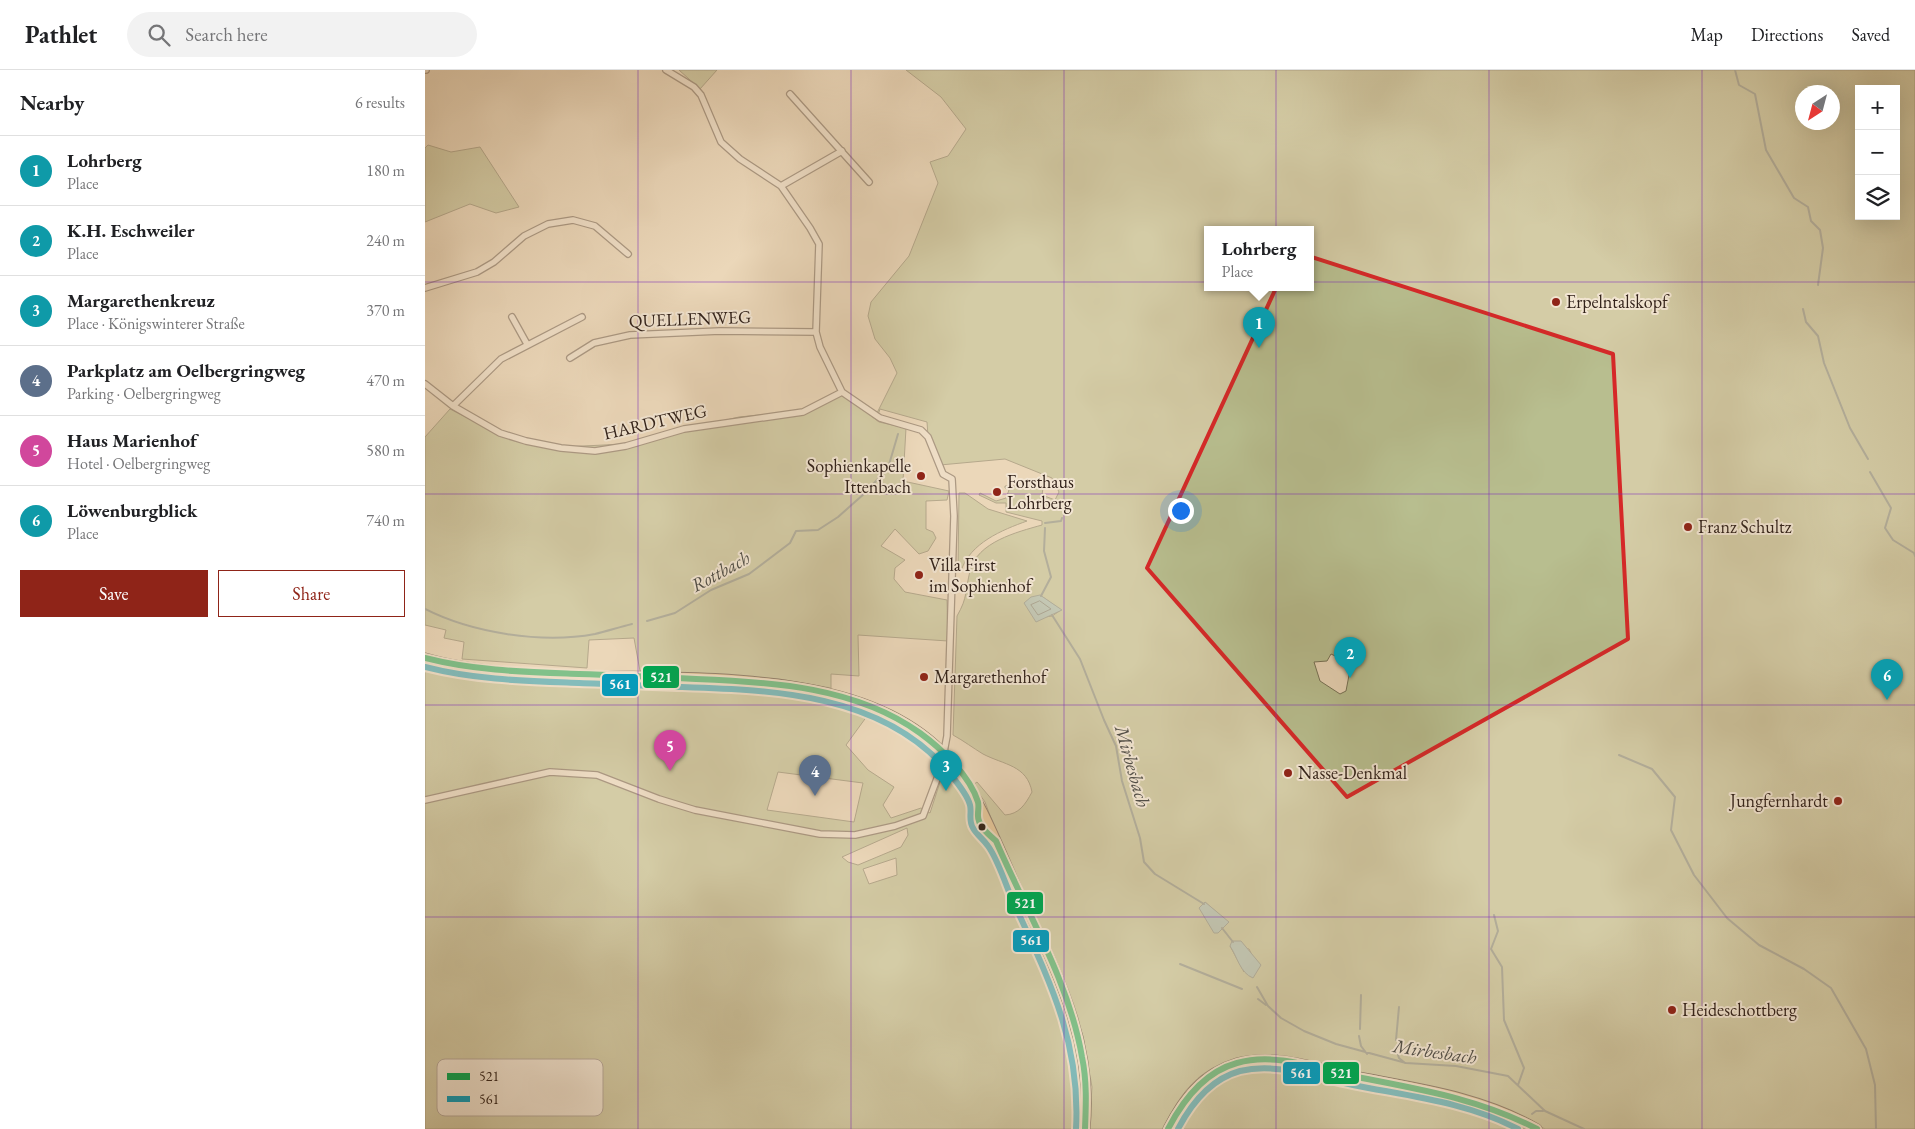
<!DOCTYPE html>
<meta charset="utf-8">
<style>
:root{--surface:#fff;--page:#f2f2f2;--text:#202124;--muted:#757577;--line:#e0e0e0;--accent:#8f2418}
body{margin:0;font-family:"EB Garamond",serif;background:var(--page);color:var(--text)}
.controls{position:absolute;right:15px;top:15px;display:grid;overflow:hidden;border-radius:0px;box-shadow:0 5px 20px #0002}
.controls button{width:45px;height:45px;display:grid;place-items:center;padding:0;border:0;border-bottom:1px solid var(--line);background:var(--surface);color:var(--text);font:25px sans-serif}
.compass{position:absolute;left:1370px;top:15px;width:45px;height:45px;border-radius:50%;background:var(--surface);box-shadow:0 5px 20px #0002;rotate:216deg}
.you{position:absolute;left:755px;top:440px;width:18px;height:18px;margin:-12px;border:4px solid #fff;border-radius:50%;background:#1a73e8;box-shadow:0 0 0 8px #1a73e833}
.badge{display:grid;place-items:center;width:32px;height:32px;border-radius:50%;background:var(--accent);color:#fff;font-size:16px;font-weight:700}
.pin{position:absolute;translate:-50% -41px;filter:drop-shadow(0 1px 2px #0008)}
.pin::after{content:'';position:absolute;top:26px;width:18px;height:15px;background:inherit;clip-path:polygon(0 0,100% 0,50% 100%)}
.popup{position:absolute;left:779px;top:156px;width:110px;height:65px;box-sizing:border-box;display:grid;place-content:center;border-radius:0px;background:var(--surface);filter:drop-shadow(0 1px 4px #0005);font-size:16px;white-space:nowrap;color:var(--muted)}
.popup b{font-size:19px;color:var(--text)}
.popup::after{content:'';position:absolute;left:50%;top:100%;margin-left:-10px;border:10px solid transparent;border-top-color:var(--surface)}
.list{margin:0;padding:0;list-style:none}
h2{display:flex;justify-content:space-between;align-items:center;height:65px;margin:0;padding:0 20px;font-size:21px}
h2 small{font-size:16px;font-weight:400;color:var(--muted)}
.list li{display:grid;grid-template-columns:32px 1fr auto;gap:15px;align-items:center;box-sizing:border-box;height:70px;padding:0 20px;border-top:1px solid var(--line)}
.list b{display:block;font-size:19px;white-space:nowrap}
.list p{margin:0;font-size:16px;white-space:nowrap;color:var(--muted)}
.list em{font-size:16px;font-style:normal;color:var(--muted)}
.actions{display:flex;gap:10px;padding:15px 20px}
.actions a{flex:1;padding:11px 0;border:1px solid var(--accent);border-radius:0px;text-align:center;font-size:18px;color:var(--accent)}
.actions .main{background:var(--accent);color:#fff}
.icon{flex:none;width:28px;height:28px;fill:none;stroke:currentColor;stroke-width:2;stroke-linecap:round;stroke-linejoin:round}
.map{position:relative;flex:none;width:1490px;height:1059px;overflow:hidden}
header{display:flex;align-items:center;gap:30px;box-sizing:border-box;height:70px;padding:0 25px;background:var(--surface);border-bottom:1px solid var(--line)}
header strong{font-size:24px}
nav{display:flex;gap:28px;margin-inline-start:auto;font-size:18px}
.search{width:350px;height:45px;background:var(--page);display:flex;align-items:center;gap:12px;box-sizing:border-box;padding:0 18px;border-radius:28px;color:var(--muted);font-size:19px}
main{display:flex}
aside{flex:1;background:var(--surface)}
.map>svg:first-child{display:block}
.green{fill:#b8be8f;stroke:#757054;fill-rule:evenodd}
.water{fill:#98b9b2;stroke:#6f7d75}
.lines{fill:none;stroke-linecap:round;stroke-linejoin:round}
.shore{stroke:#656e66;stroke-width:1}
.stream{stroke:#6f7d75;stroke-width:2}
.minor-casing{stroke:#604f42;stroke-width:8}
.primary-casing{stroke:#32221a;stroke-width:11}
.minor{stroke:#f2e5d2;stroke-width:5.5}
.primary{stroke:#e6bc7c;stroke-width:9}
.bus-1-casing{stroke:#f2e5d2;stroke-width:10}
.bus-2-casing{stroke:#f2e5d2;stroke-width:10}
.bus-1{stroke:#00a651;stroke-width:6}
.bus-2{stroke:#059cbc;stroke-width:6}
.marked{fill:none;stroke:#d62828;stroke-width:4;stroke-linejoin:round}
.grid{fill:none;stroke:#7b2cbf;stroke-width:1;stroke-opacity:0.55}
.poi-dot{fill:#8f2418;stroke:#f2e5d2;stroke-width:2}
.bus-dot{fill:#32221a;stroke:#f2e5d2;stroke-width:2}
.labels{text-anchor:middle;stroke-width:4;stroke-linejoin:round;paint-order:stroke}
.poi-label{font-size:18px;fill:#32221a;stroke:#f2e5d2;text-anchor:start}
.street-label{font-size:18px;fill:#32221a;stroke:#f2e5d2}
.water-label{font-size:19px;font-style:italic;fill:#514f48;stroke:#f2e5d2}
.key{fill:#f2e5d2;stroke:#b8aa9b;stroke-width:1}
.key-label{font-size:14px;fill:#32221a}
.line-badge{stroke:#f2e5d2;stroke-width:2}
.badge-label{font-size:14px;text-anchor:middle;font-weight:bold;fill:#fff}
</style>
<header>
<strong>Pathlet</strong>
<div class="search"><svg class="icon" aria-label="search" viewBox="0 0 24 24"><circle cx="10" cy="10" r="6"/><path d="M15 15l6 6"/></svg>Search here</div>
<nav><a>Map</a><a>Directions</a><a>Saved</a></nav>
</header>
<main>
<aside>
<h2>Nearby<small>6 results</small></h2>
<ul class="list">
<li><span class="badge" style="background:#0f9aa8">1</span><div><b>Lohrberg</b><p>Place</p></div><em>180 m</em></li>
<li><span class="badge" style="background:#0f9aa8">2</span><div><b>K.H. Eschweiler</b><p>Place</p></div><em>240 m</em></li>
<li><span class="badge" style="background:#0f9aa8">3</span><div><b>Margarethenkreuz</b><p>Place · Königswinterer Straße</p></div><em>370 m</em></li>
<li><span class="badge" style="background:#5c6f8a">4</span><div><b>Parkplatz am Oelbergringweg</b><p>Parking · Oelbergringweg</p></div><em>470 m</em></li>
<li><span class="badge" style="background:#d1479c">5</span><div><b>Haus Marienhof</b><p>Hotel · Oelbergringweg</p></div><em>580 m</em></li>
<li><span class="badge" style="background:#0f9aa8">6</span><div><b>Löwenburgblick</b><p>Place</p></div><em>740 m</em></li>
</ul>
<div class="actions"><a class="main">Save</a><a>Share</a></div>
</aside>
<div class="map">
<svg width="1490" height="1059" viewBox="0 0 1490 1059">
<rect width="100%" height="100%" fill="#ebd7b9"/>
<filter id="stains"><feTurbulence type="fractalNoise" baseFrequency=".004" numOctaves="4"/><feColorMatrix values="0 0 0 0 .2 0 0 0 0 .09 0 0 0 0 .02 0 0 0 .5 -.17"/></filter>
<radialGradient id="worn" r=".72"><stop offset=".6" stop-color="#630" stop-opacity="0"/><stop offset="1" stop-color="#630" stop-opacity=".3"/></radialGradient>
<path class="green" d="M254 0H292L275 19Z
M481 0H1490V1059H1120C1035 1015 938 1003 844 986 787 987 762 1008 738 1059H664L667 1017 658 966 648 937 570 759 560 732 548 715 552 712 580 745C594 744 600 735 607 722 602 695 579 695 558 684 548 678 539 671 528 665L532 546C543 527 540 521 545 501 552 472 592 462 617 455V451L581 442V433H571L554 425 555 423 571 431 581 428 584 420 580 418V416H615L618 418 617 425 630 430 634 422 627 408 580 389 515 395 503 366 502 352 455 339 453 345H451L472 303 465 288 450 269 443 246 446 232 484 186 513 113 505 92 523 86 541 59 516 27ZM1434 19H1471V146H1434ZM1378 22H1408V52H1378ZM783 159H885V217H783ZM615 525 636 540 627 546 620 547ZM906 584 919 590V596L925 600 921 621 915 624 895 611 889 592 902 591ZM780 832 803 852 793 863ZM805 876 824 879 828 887 819 902Z
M3 75 26 82 55 77 94 137 71 143 45 134 0 152V78Z
M415 322 454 352 481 358 478 411 524 421 522 430 501 431V459L508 462 511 468 503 481 494 484 470 459 456 476 480 490 470 498 469 509 480 522 522 530 523 571 433 565 434 606 406 604V618L354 609 215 601 209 568 164 570 162 598 37 589 39 572 19 568 21 560 0 555V367L25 339 76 365 137 377 200 374 314 347 376 341Z
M534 423H540L563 439 602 451C577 460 545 473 536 501H533Z
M0 592 17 596 352 617 404 625 445 642 421 675 443 700 469 717 458 735 466 748 496 738 505 743 517 706 523 702 527 704 545 733 550 749 546 755 557 772H569L646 952 657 1011 655 1059H0ZM353 702 438 713 429 752 342 740ZM482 758 483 765 476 777 433 795 423 792 417 787ZM471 788 472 805 444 814 438 799Z
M829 995H846C927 1010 1028 1021 1101 1059H747C766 1021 788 1004 829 995Z"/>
<path class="water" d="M615 525 637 540 611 552 599 533 606 527Z
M780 832 804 852 793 863H789L774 838Z
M807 871H816L836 895 828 908C815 903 812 886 805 876Z"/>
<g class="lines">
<path class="shore" d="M615 531 626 539 613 545 606 535Z"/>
<path class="stream" d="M1310 0 1314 15 1330 24 1341 80 1369 128 1383 137 1386 151 1395 160 1398 178 1393 215
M1378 239 1381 252 1393 266 1399 293 1425 358 1443 389
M1445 402 1466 438 1460 458 1468 470 1489 483 1490 486
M620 453 636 451 637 448
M616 526 626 507 619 481 620 458
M0 539C47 563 117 574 170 564 182 561 195 557 207 554
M627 545 655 589 679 650 691 676 697 711 715 768 719 792 730 804 779 834
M222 551 250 543 286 520 324 504 365 473 371 461 393 460 413 447 440 423 463 398 473 364
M1194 685 1227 699 1250 727 1246 760 1269 805 1302 848 1334 875 1379 899 1406 918 1441 979 1450 1015 1451 1059
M1069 845 1073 861 1066 879 1077 897 1079 950 1099 998 1093 1015
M797 858 808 872
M755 894 817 919
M832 917 843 936 856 948 879 961 911 974 981 993 1031 996 1083 1006 1120 1041 1159 1059
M833 929 841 935
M935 959 936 925
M934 966 936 976 942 984
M971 970 974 937
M971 978 974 988 980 993
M1107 1044 1111 1041H1118
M1095 1059 1096 1057"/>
<defs>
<path id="minor" d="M0 0H1
M365 24 444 112
M356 116 417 81
M0 218 52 202 69 192 99 166 123 154 148 150 170 156 203 184
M87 247 102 274
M145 288 169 273 205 265 295 261 391 262
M0 314 28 336 75 363 101 371 136 378 170 381 201 376 259 359 378 342 417 322
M28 336 76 289 157 247
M0 730 125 702 172 705 234 729 270 740 395 764 430 765 470 756 498 746 516 698 522 666 529 446 527 409 518 404 503 367 496 360 455 348 417 322 395 277 391 262 394 174 385 158 356 116 315 89 296 72 276 25 269 17 241 0"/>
<path id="primary" d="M0 588C145 631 414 565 522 687 556 726 573 778 595 825 631 902 669 971 660 1059
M743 1059C758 1029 778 1003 812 993 849 983 891 998 928 1006 990 1018 1056 1026 1112 1059"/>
</defs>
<use href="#minor" class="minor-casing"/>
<use href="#primary" class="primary-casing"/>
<use href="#minor" class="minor"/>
<use href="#primary" class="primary"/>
<defs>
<path id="bus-1" d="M0 588C50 601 102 602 154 604 193 605 232 607 271 609 348 612 431 617 495 663 517 679 545 706 553 732 554 736 553 740 553 744 552 755 563 764 571 771 601 841 644 911 657 987 662 1011 661 1035 660 1059
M743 1059C758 1030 779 1002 812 993 850 982 890 998 927 1006 992 1019 1053 1028 1112 1059"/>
<path id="bus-2" d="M0 597C50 610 102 611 154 613 188 614 222 616 257 617 349 620 457 624 522 700 529 709 542 723 545 735 547 743 543 750 548 758 552 765 558 769 563 776 572 788 580 812 586 827 622 906 656 969 651 1059
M753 1059C766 1034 786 1009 815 1001 853 992 891 1008 928 1015 983 1026 1042 1032 1093 1059"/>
</defs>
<use href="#bus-1" class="bus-1-casing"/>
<use href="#bus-2" class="bus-2-casing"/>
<use href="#bus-1" class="bus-1"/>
<use href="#bus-2" class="bus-2"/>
</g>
<path d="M0 0H1490V1059H0ZM868 181 1188 284 1203 569 922 727 722 498Z" fill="#ebd7b9" fill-opacity=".55" fill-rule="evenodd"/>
<path class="marked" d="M868 181 1188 284 1203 569 922 727 722 498Z"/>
<path class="grid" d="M213 0V1059M426 0V1059M639 0V1059M851 0V1059M1064 0V1059M1277 0V1059M0 212H1490M0 424H1490M0 635H1490M0 847H1490"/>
<g class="poi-dot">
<circle cx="1131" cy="232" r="5"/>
<circle cx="496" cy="406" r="5"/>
<circle cx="572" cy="422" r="5"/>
<circle cx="1263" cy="457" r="5"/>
<circle cx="494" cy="505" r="5"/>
<circle cx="499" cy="607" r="5"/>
<circle cx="863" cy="703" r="5"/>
<circle cx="1413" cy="731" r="5"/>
<circle cx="1247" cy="940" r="5"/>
</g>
<circle class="bus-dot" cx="557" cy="757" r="4.5"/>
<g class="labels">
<g class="poi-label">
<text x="1141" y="238">Erpelntalskopf</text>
<text x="486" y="402" text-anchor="end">Sophienkapelle<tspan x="486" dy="21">Ittenbach</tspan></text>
<text x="582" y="418">Forsthaus<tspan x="582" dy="21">Lohrberg</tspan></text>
<text x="1273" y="463">Franz Schultz</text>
<text x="504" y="501">Villa First<tspan x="504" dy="21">im Sophienhof</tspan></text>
<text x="509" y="613">Margarethenhof</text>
<text x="873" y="709">Nasse-Denkmal</text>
<text x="1403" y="737" text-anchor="end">Jungfernhardt</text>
<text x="1257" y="946">Heideschottberg</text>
</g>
<g class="street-label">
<text transform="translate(265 249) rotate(-2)" y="6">QUELLENWEG</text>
<text transform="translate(230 352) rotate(-13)" y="6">HARDTWEG</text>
</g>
<g class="water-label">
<text transform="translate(295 501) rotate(-29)" y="7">Rottbach</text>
<text transform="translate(708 696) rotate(74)" y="7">Mirbesbach</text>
<text transform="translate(1010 981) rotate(8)" y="7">Mirbesbach</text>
</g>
</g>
<rect x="12" y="989" width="166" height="57" rx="8" class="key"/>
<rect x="22" y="1003" width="23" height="7" fill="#00a651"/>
<rect x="22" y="1026" width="23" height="6" fill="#059cbc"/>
<g class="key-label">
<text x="54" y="1011">521</text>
<text x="54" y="1034">561</text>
</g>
<g class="line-badge">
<rect x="217" y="595" width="38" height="24" rx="5" fill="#00a651"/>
<rect x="176" y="603" width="38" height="24" rx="5" fill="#059cbc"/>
<rect x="581" y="821" width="38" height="24" rx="5" fill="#00a651"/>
<rect x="587" y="859" width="38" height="24" rx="5" fill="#059cbc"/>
<rect x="857" y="991" width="39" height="24" rx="5" fill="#059cbc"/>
<rect x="897" y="991" width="38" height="24" rx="5" fill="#00a651"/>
</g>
<g class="badge-label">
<text x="236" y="612">521</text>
<text x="195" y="619">561</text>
<text x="600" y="838">521</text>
<text x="606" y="875">561</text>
<text x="876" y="1008">561</text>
<text x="916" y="1008">521</text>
</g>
<rect width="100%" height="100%" filter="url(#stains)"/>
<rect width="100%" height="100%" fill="url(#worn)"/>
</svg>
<div class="controls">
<button>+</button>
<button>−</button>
<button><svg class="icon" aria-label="layers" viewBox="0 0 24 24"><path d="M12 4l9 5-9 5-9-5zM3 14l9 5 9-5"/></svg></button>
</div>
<svg class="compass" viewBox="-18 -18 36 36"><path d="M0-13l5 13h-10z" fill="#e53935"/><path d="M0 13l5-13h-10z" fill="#757577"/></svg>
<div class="you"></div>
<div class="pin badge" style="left:834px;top:278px;background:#0f9aa8">1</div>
<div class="popup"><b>Lohrberg</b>Place</div>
<div class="pin badge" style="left:925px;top:608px;background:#0f9aa8">2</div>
<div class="pin badge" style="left:521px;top:721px;background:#0f9aa8">3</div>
<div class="pin badge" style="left:390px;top:726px;background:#5c6f8a">4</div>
<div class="pin badge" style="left:245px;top:701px;background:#d1479c">5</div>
<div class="pin badge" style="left:1462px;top:630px;background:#0f9aa8">6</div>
</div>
</main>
